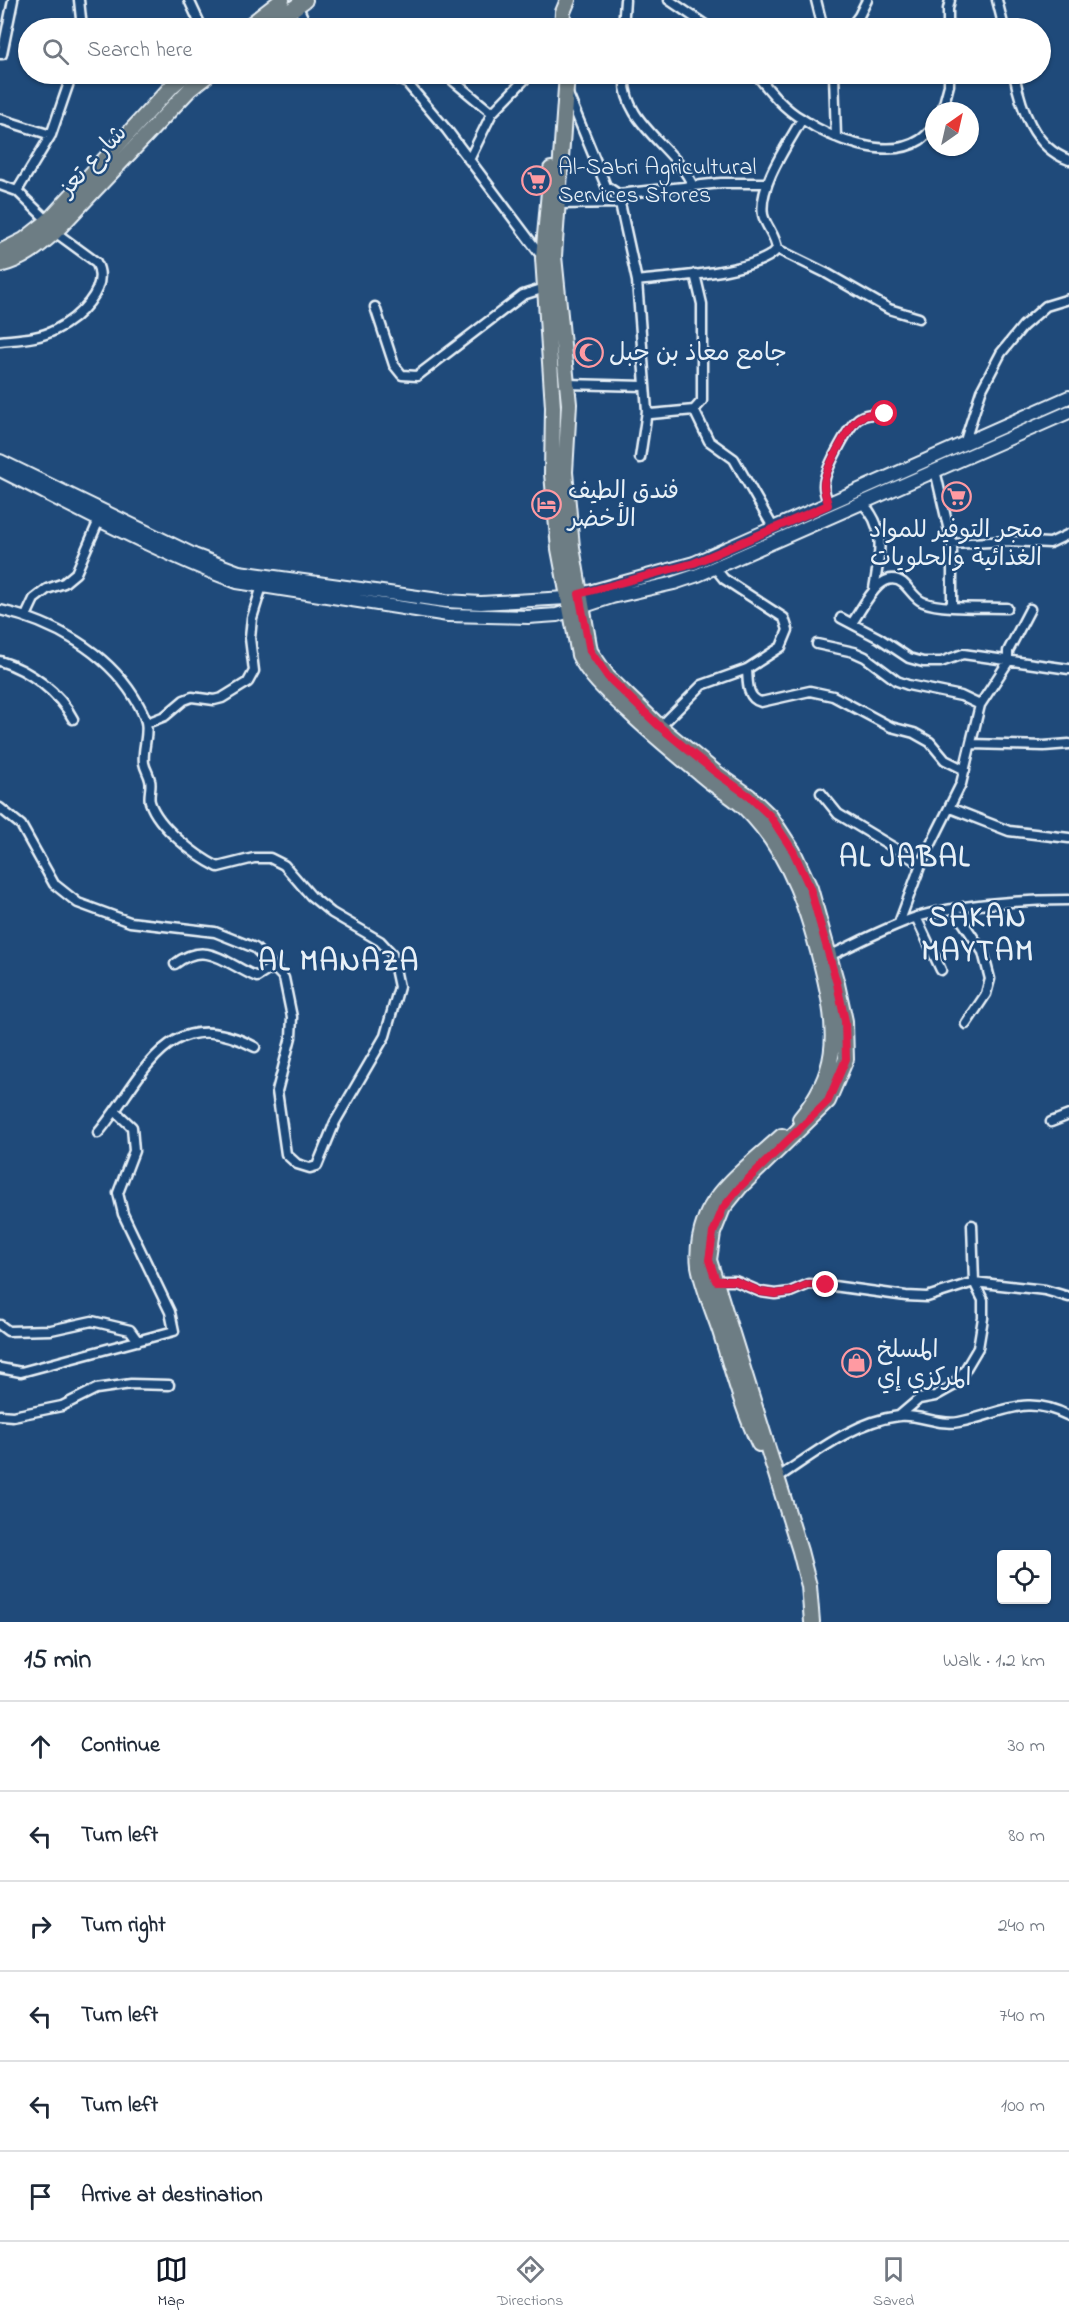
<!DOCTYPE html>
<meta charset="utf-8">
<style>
:root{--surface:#fff;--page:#f2f2f3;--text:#1f2937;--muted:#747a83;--line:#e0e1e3;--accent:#111827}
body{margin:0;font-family:"Indie Flower","Playpen Sans Arabic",sans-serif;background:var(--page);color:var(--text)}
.controls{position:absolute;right:18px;bottom:18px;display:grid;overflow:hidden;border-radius:6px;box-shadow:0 2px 4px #0004}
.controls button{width:54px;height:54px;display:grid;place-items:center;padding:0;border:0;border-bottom:2px solid var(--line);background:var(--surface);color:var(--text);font:30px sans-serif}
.compass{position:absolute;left:925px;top:102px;width:54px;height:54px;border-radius:50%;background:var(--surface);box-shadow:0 2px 4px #0004;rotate:34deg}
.stop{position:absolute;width:18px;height:18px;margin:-14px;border:4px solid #e11d48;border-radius:50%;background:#fff}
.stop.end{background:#e11d48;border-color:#fff;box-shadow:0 2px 6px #0008}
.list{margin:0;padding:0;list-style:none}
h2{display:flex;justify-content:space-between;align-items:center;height:78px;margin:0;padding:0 24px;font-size:26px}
h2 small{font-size:20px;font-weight:400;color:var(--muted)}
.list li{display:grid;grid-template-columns:39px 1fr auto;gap:18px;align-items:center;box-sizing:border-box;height:90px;padding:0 24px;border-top:2px solid var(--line)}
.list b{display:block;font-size:22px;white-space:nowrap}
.list em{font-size:20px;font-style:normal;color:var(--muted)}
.icon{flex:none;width:33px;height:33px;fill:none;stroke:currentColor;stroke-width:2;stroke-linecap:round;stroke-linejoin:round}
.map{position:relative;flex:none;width:1069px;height:1622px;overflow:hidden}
.search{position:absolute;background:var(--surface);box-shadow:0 2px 4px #0004;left:18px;right:18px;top:18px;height:66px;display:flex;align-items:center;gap:15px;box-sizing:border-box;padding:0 21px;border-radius:33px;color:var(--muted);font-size:22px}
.sheet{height:618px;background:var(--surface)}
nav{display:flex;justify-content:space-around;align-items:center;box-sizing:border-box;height:84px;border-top:2px solid var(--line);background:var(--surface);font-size:16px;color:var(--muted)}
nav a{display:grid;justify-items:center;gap:3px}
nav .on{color:var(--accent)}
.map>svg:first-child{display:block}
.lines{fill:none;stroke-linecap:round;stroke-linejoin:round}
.minor-casing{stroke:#e8f1f8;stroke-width:13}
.secondary-casing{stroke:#e8f1f8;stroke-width:16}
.primary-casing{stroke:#e8f1f8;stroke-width:18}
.minor{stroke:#1f4a7a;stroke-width:8}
.secondary{stroke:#1f4a7a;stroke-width:12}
.primary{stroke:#6d7d84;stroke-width:14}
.route{stroke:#e11d48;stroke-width:8}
.labels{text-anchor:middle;stroke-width:4.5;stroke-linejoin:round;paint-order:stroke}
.street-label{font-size:24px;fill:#e8f1f8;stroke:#1f4a7a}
.poi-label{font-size:24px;fill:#e8f1f8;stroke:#1f4a7a;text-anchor:start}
.district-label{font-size:30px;font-weight:bold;letter-spacing:1.5px;fill:#e8f1f8;stroke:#1f4a7a}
</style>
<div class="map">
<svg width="1069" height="1622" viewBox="0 0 1069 1622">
<rect width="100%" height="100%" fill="#1f4a7a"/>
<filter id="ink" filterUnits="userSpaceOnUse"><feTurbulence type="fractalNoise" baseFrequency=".0167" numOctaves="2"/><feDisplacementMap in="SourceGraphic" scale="12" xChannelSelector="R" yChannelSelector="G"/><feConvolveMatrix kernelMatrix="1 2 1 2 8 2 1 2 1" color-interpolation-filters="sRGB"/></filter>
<g filter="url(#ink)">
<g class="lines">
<defs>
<path id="minor" d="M79 0 82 28
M189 0 202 28
M669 0 710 28
M816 0 823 28
M997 0 1004 28
M297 5 308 28
M623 28 625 0
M850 28 859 16 867 0
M948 28V9L950 0
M0 54H2L13 0
M386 74 407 83 447 130 543 258
M445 74 492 113
M625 74C620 122 676 147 693 186
M756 74C769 90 783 108 802 119 831 139 888 161 920 140 925 137 930 131 934 127
M834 74 836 137
M1014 74C1021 108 1033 147 1069 160
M568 94 606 186 618 194 637 281 647 411 640 458
M942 111 949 85V74
M0 119 51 135
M469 160 492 113 530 74
M0 185 17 191 48 221
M17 191 51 135 72 74
M618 194 721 183H767
M558 204 621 203
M777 249 826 273 889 309 919 318
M777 249C776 236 766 227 763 215 758 186 788 144 802 119
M637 281C668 277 759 273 777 249
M375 307 394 365 402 375 417 376 523 295 548 287
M0 341C18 339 38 339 55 330 77 319 111 289 96 262L55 232
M567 384 644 386
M694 410 709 441 734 459 774 529
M647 411 651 414 694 410 702 401V304L695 274
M964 444 981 391 1001 353 1023 326 1046 306 1069 299
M935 470 952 544V607
M862 503C888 528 879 557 874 589
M828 505C827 499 824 492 824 486 823 473 848 427 858 419 866 413 875 414 885 414
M952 544 1009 541 1050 543 1069 534
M0 610C53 622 105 651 134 697 139 705 144 713 146 722 149 735 142 750 144 763 145 769 149 774 150 780 152 787 148 795 150 802 158 827 196 856 218 867L254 858H270L284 865 311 896 332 913 380 941 392 954 399 987 385 1036 335 1122 317 1166 310 1168 297 1164 286 1154 277 1091 291 1037 292 1017 284 978 255 948 215 932 130 922 78 903 54 884 21 825 0 808
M26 616 34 599 47 589 64 583 76 573 99 520
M841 618 879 638 909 658 923 662H941L963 654 1069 669
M852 623C863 608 881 566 903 583 910 589 915 599 923 602 943 610 984 607 1007 608
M817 644 854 652 865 657 897 681 908 685 961 696 980 705
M0 661C29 670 59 692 73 719
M747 669C748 681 746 698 761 702L810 691 833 696 891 727 914 733 930 742 945 760 965 770
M147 723 165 716 184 700 192 697 214 700 222 698 248 682 254 671 250 638 252 618 262 586
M660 727 702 685 747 669 781 647 788 630 784 618 724 579 715 568
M972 744 1044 746 1069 744
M821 793 838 814 921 864
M950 808 1009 831 1069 838
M954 909 983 952 990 979 986 994 966 1024
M916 917 941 970
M899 923 921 864 961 784 980 705 1008 662V651L1030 609
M829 956C857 943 885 928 914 918 958 904 1022 900 1069 900
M175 964C207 939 227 965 257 977L273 967
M1051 1122 1069 1115
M98 1133C145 1077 165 1000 255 1047
M716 1281H735L761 1292 775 1294 790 1292 809 1284 826 1285 906 1296 927 1297 974 1282 1045 1290 1069 1297
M0 1325 8 1331 51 1330 92 1321 130 1330 138 1341
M0 1368 21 1372 174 1331 170 1312 123 1214 118 1193 134 1151 132 1127 116 1112
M0 1415 13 1416 62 1406 96 1389 131 1384 169 1385
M899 1416 919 1399 935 1396 953 1386 965 1370 978 1348 983 1318V1300L974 1282 972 1225
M777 1478C814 1454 854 1421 899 1416 920 1414 939 1426 959 1422 1003 1414 1024 1393 1069 1416"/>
<path id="secondary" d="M0 461 194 555 239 572 446 601 481 603 567 598 694 563 1069 397
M0 470C78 509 155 551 237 582L448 615 528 617 557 615 612 597 674 583 698 575 1069 412"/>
<path id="primary" d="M246 28 282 0
M267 28 305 0
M562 28 563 12 568 0
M567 74 554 256 569 404 565 472 572 547 590 651 608 677 660 727 715 772 749 796 770 816 793 851 810 888 837 984 845 1021 846 1059 828 1101 740 1187 723 1208 713 1233 709 1260 800 1551 809 1586 812 1622
M551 169 543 258 553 407 552 474 559 549 579 655C591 679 611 695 630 713 655 737 682 759 709 781 721 790 735 798 745 808 792 854 810 916 825 979 838 1035 838 1073 800 1119
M0 252 24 240 48 221 172 86 186 74
M0 265C22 260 38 247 55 232L190 89 209 74
M759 1444C742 1408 732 1369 720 1331 713 1310 703 1288 699 1266 697 1251 700 1234 705 1220 715 1189 758 1158 782 1136"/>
</defs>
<use href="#minor" class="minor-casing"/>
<use href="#secondary" class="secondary-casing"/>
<use href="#primary" class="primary-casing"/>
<use href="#minor" class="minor"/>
<use href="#secondary" class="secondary"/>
<use href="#primary" class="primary"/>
</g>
</g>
<g class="lines" filter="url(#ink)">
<path class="route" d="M826 1285 809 1284 790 1292 775 1294 761 1292 735 1281H716L709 1260 713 1233 723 1208 740 1187 828 1101 846 1059 845 1021 837 984 810 888 793 851 770 816 749 796 715 772 660 727 608 677 590 651 579 594 694 563 828 505C827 499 824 492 824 486 823 473 848 427 858 419 866 413 875 414 885 414"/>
</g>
<defs>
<symbol id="supermarket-ring" viewBox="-11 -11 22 22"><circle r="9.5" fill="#1f4a7a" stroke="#ff9aa2" stroke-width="1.5"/><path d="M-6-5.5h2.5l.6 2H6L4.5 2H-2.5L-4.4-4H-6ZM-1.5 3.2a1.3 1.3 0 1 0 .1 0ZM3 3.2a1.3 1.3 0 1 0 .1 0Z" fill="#ff9aa2"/></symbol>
<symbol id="mosque-ring" viewBox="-11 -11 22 22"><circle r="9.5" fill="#1f4a7a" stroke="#ff9aa2" stroke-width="1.5"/><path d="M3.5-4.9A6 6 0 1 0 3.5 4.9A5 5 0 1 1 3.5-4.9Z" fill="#ff9aa2"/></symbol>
<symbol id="hotel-ring" viewBox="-11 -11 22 22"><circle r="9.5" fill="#1f4a7a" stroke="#ff9aa2" stroke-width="1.5"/><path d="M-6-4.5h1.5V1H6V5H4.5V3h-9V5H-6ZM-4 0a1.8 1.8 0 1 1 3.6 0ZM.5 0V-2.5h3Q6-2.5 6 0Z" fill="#ff9aa2"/></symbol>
<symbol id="shop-ring" viewBox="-11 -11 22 22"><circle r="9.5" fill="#1f4a7a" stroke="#ff9aa2" stroke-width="1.5"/><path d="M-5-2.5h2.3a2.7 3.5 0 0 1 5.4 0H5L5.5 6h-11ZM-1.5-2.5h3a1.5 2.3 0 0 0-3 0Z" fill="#ff9aa2"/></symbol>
</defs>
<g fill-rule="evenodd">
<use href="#supermarket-ring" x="520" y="164" width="33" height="33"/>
<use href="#mosque-ring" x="572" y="336" width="33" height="33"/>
<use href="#supermarket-ring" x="940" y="480" width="33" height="33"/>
<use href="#hotel-ring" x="530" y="488" width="33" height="33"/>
<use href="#shop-ring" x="840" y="1346" width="33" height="33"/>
</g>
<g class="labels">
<g class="street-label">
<text transform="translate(92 160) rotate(-47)" y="8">شارع تعز</text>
</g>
<g class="poi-label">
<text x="558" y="174">Al-Sabri Agricultural<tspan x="558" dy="28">Services Stores</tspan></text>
<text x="609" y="360">جامع معاذ بن جبل</text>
<text x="568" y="498">فندق الطيف<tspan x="568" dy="28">الأخضر</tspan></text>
<text x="956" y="537" text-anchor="middle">متجر التوفير للمواد<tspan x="956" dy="28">الغذائية والحلويات</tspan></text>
<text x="877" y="1357">المسلخ<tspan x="877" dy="28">المركزي إي</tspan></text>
</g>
<g class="district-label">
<text x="905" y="866">AL JABAL</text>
<text x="978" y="926">SAKAN<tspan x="978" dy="34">MAYTAM</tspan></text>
<text x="339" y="970">AL MANAZA</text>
</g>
</g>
</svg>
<div class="controls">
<button><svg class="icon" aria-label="locate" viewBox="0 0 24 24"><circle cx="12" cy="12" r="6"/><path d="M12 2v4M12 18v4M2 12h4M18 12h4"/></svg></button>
</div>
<svg class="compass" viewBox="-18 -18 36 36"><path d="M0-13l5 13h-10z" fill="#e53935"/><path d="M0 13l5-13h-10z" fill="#747a83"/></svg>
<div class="stop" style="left:885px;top:414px"></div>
<div class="stop end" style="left:826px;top:1285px"></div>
<div class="search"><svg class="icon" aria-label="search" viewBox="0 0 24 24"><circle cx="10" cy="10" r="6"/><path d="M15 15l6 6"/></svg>Search here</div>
</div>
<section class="sheet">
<h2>15 min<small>Walk · 1.2 km</small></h2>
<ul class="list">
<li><svg class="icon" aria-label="ahead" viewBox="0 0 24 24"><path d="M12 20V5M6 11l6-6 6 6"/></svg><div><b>Continue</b></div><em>30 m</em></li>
<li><svg class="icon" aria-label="left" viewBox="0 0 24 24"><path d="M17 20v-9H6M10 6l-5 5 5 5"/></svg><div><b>Turn left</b></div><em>80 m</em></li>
<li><svg class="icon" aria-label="right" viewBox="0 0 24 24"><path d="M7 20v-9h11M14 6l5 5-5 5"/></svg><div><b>Turn right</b></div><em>240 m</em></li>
<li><svg class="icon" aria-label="left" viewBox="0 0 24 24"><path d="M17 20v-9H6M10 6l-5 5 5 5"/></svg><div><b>Turn left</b></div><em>740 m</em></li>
<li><svg class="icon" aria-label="left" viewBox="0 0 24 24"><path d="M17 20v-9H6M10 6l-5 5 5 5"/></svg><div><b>Turn left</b></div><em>100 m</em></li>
<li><svg class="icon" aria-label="arrive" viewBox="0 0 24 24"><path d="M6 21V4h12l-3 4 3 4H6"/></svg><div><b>Arrive at destination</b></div></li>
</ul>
</section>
<nav>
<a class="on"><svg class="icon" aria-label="map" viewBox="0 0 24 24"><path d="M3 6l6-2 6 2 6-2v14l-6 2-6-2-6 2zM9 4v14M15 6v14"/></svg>Map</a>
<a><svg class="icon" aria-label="directions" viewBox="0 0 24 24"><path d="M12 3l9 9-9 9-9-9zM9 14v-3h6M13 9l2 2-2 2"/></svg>Directions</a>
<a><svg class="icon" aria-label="saved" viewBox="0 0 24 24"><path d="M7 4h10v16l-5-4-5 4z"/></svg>Saved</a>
</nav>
